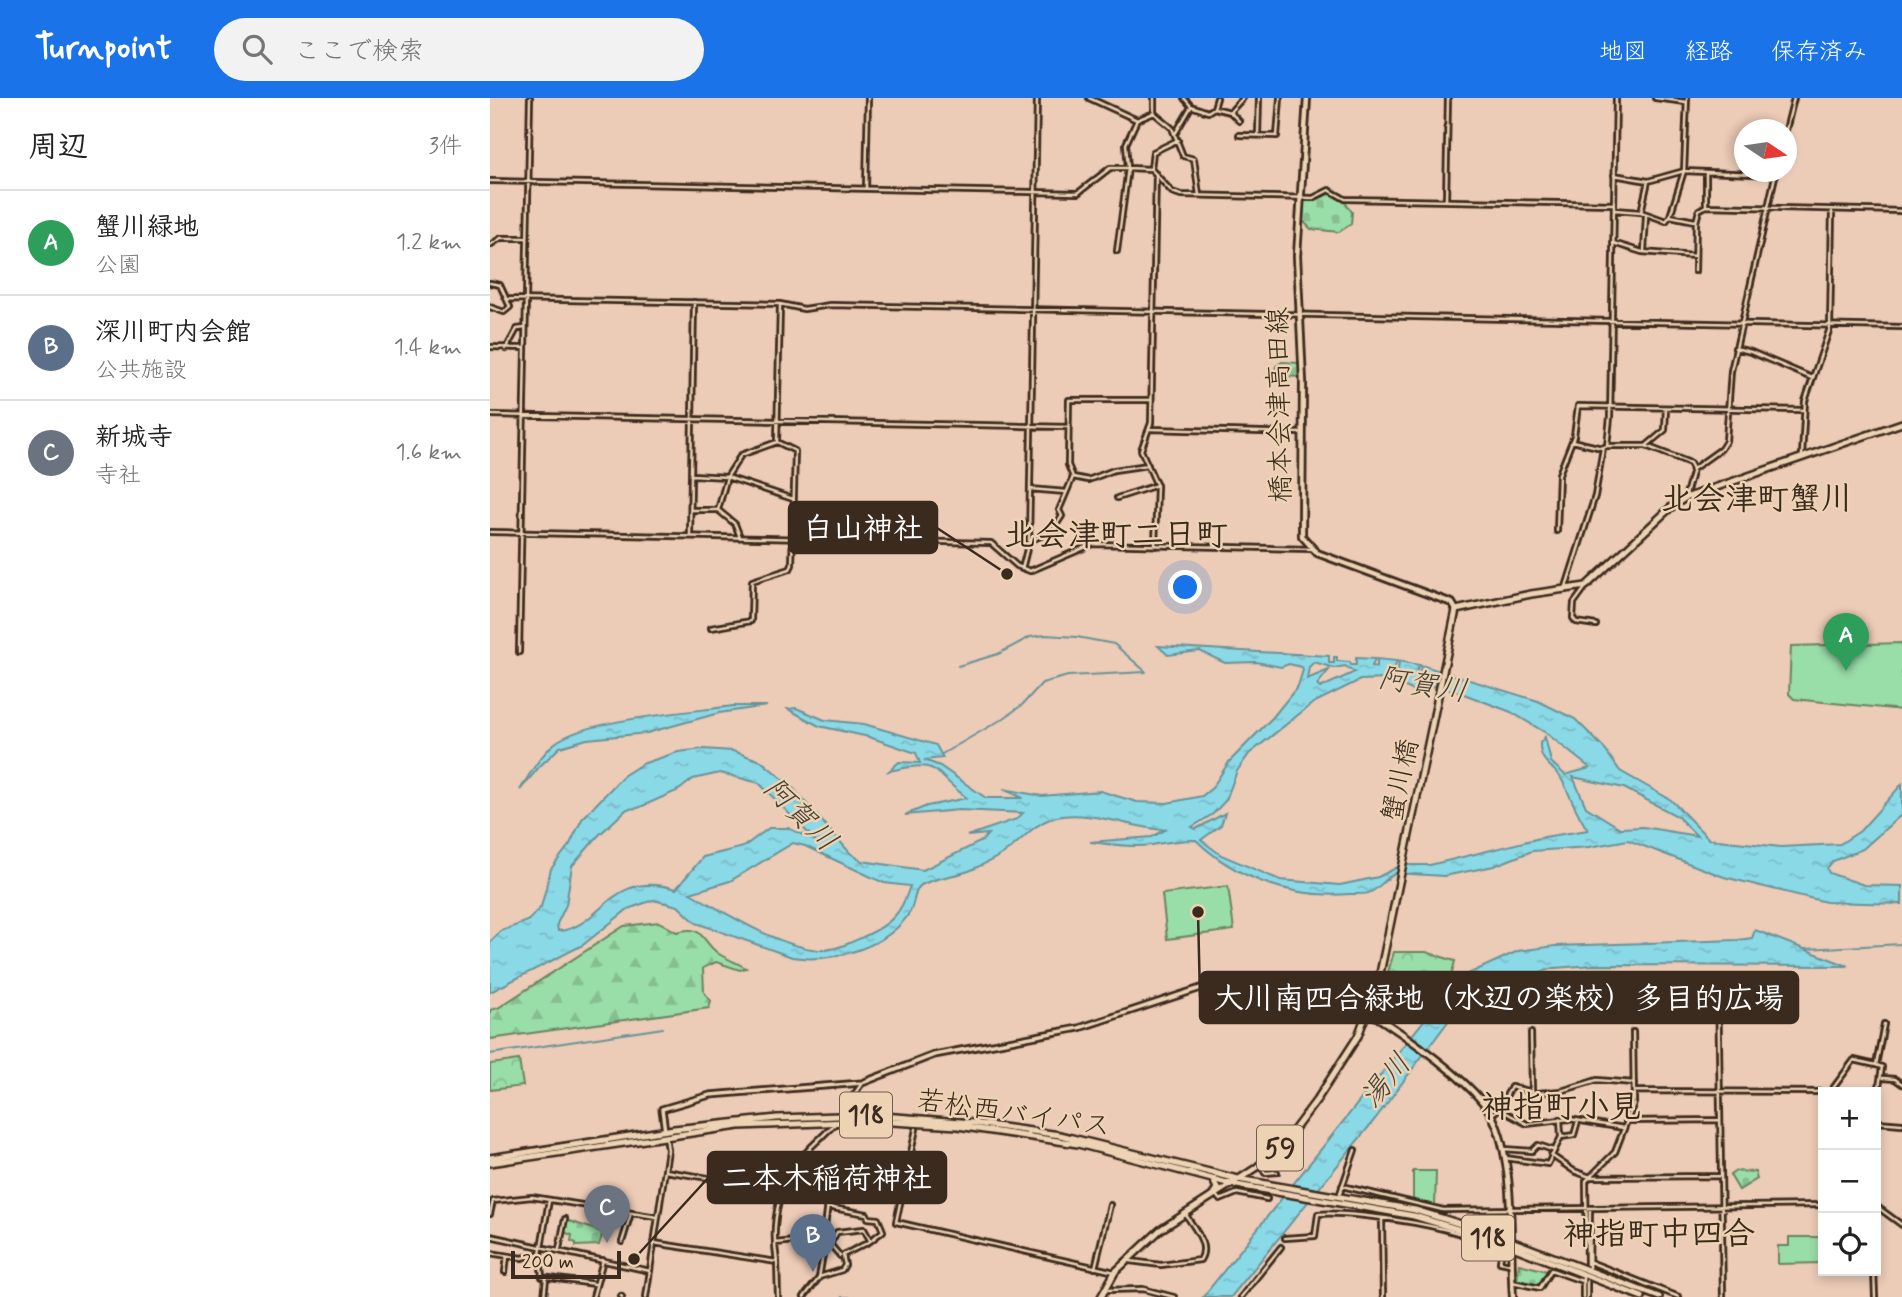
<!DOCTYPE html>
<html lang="ja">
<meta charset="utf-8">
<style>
:root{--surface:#fff;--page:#f2f2f2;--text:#222;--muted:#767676;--line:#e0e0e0;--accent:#1a73e8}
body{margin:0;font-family:Mynerve,"Klee One",sans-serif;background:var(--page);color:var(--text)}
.controls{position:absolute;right:21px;bottom:21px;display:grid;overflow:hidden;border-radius:0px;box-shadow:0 4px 10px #0003}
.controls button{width:63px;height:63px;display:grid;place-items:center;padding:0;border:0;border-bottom:2px solid var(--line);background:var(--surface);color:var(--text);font:35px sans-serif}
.compass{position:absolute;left:1244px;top:21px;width:63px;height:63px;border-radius:50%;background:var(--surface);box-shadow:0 4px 10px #0003;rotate:103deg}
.scale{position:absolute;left:21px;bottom:18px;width:110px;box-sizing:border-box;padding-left:7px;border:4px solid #3b2a1e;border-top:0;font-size:19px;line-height:24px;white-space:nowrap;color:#3b2a1e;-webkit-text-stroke:5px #edd2b4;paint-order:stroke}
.you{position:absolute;left:696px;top:490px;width:24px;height:24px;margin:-18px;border:5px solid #fff;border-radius:50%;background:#1a73e8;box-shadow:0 0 0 10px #1a73e833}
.badge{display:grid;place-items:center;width:46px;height:46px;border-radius:50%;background:var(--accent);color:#fff;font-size:23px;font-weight:700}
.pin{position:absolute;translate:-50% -58px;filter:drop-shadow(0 2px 4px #0008)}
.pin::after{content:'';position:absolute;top:37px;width:24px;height:21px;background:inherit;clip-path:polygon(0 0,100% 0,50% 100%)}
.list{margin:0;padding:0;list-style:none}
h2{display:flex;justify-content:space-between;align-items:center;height:91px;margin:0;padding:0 28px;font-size:30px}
h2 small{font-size:23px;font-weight:400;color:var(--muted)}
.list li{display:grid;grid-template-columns:46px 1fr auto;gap:21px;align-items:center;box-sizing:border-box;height:105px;padding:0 28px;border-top:2px solid var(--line)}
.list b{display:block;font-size:26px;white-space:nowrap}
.list p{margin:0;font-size:23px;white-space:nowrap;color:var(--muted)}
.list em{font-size:23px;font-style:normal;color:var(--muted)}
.icon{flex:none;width:38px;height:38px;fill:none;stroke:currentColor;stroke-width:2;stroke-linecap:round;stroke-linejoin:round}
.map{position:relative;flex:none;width:1412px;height:1199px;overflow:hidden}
header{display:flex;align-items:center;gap:42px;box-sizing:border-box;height:98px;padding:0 35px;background:var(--accent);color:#fff}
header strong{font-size:33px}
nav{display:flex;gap:38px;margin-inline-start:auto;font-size:24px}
.search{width:490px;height:63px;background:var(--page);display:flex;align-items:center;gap:18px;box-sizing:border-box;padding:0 24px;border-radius:38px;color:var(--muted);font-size:26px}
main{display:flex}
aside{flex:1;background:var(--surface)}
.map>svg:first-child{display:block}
.grass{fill:#99dda8;stroke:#6a8463;stroke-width:2}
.forest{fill:url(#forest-firs);stroke:#6a8463;stroke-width:2}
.cemetery{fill:url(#cemetery-stones);stroke:#6a8463;stroke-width:2}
.park{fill:url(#park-crowns);stroke:#6a8463;stroke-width:2}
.water{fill:url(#water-ripples);stroke:#6a9397;stroke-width:2;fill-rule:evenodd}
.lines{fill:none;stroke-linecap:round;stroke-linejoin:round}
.stream{stroke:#6a9397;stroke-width:2}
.minor-tunnel{stroke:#c9ab98;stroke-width:2.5;stroke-dasharray:2.5 1.5;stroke-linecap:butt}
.minor-casing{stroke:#3b2a1e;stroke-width:8}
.tertiary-casing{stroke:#3b2a1e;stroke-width:9}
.secondary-casing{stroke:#3b2a1e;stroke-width:10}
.primary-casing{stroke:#3b2a1e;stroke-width:10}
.trunk-casing{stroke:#3b2a1e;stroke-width:10}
.minor{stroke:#edd2b4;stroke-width:2.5}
.tertiary{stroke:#edd2b4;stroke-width:3.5}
.secondary{stroke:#edd2b4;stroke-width:4.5}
.primary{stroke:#edd2b4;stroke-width:5}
.trunk{stroke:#edd2b4;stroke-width:5}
.labels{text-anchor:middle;stroke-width:5;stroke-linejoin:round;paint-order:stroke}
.shield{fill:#edd2b4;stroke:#705c4b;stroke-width:2}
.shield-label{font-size:26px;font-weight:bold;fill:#3b2a1e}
.street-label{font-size:28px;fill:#3b2a1e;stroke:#edd2b4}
.water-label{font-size:30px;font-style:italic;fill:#47443c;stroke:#edd2b4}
.quarter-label{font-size:32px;font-weight:bold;fill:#3b2a1e;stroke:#edd2b4}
.leader{fill:none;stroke:#3b2a1e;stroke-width:2.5}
.callout-dot{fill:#3b2a1e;stroke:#edd2b4;stroke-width:2.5}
.callout{fill:#3b2a1e;stroke:#3b2a1e;stroke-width:2.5}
.callout-label{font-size:30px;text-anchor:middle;font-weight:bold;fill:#fff}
</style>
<header>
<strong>Turnpoint</strong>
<div class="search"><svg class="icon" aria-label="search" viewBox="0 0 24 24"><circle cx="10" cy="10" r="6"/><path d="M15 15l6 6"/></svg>ここで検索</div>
<nav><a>地図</a><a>経路</a><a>保存済み</a></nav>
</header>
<main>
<aside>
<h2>周辺<small>3件</small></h2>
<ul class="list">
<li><span class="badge" style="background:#2e9e5b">A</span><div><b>蟹川緑地</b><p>公園</p></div><em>1.2 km</em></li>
<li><span class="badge" style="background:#5c6f8a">B</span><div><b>深川町内会館</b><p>公共施設</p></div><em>1.4 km</em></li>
<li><span class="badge" style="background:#6b7280">C</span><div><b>新城寺</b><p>寺社</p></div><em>1.6 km</em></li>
</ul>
</aside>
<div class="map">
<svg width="1412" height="1199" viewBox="0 0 1412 1199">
<defs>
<pattern id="forest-firs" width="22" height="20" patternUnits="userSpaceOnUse" patternTransform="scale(1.75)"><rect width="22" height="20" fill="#99dda8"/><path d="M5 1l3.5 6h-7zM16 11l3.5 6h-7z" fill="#85be90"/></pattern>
<pattern id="cemetery-stones" width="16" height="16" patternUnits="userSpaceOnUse" patternTransform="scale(1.75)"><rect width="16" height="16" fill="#99dda8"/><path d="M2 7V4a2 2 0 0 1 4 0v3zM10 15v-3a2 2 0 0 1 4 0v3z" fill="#85be90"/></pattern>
<pattern id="park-crowns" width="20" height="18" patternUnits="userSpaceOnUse" patternTransform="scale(1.75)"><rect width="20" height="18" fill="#99dda8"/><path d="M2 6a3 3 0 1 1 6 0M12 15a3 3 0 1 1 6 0" fill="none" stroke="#85be90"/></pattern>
<pattern id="water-ripples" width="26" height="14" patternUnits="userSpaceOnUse" patternTransform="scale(1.75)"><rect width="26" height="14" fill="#8ad9e7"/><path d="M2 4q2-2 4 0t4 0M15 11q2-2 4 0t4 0" fill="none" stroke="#78bac6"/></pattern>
</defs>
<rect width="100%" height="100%" fill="#eccbb7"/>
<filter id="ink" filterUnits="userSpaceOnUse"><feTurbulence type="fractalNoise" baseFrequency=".0143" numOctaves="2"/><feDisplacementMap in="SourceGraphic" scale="14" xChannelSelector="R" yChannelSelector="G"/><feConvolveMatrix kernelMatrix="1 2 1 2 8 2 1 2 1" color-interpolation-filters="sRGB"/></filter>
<g filter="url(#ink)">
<path class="grass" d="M1412 545V612L1304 601 1299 596 1301 548Z
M738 788 744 832 677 841 672 796Z
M923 1073H946L945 1109 923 1102Z
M1299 1139H1333V1165L1288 1166V1148H1299Z"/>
<path class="forest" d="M169 824 187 834C215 826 211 844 229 856 237 861 247 865 256 870L250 872 226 864 213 870 214 894 221 903 219 910 0 941V912L8 910 134 828Z"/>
<path class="cemetery" d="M840 95 854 103 862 114 861 126 849 134 821 131 813 123 814 103 827 102Z
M792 264 809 265 810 279 791 278 785 273 786 268Z
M1246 1073 1265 1074 1267 1081 1249 1092 1240 1077Z
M76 1122 113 1134 109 1147 86 1148V1145L81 1143 82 1137 73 1134Z
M1029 1166 1057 1173 1051 1188H1037L1027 1183Z"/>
<path class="park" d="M904 854H936L965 863 962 875 925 915 898 898 899 893 892 894Z
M29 962 33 988 0 992V966Z"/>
<path class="water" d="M668 548 839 558V565H844V559H847V563L860 564 861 567H866V560L885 561 882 568 887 569V561L907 563 904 571 908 572 909 563 929 567 926 575H930L931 567 1048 603 1085 621 1113 649 1130 673 1181 702 1219 741 1291 749 1350 746 1370 733 1412 686V716L1373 751 1343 763 1337 770 1339 775 1374 787 1412 788V806L1336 804 1234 779 1138 742 1099 749 1042 753 1004 768 954 778 906 775C897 779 890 789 881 794 876 797 865 796 860 796 804 801 746 781 706 742 690 742 677 744 662 747 642 750 620 746 600 744L662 739 675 732C641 730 594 709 560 721 543 727 531 743 517 753 506 761 492 767 479 773 469 777 434 782 429 789 424 795 424 807 420 814 398 850 341 865 302 859L206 825 188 808 163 802 138 811 93 847 0 894V844L11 833 38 823 51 809 61 771 80 746 92 721 133 678 152 666 188 654 213 651 243 653 271 663 301 688 360 755 372 763 433 772 492 743 498 736 477 738 527 721 533 715 469 712 415 717 437 708 477 700C439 672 453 661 399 673L409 664 430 665 426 655 379 639 329 628 298 611 306 610 335 622 374 626 446 647 453 660 434 662 450 668 496 700H533L513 691 552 698 610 693 647 704 677 705 712 698 722 690 739 664 783 619 808 588 813 572 812 569 799 566 791 569 766 564 735 565 710 553 678 557ZM824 564 844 570 855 568 865 574 830 590 827 587 839 572 817 581 819 569ZM898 581 928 595 943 588 966 593 1021 614 1056 635 1100 670 1075 677 1061 664 1055 639 1050 645C1049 665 1063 667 1072 682 1081 699 1087 717 1098 732L1054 739 940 767H912L888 779 850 787 790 782 731 757 711 742 731 727 735 715 706 731 702 729 723 716 736 702 747 673 759 656 823 605 870 582ZM230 675 269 685 326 743 298 730H279L253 749 213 759 186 791C118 771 114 829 68 833L67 826 76 807 82 768 108 738 137 711 148 710 189 692 203 681ZM1083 679 1134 690 1187 718 1207 738 1153 729 1130 730 1096 709ZM303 745 315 748 394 785 420 788C411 816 401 826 375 838 362 844 344 853 329 852 287 848 236 815 200 795L240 783Z
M243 608H277L229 615 157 635 97 641 70 649 49 669 30 692C40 675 50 658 65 645 96 621 202 614 243 608Z
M1265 832 1358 868 1104 867 1064 870 1020 883 971 906 886 1020 741 1199H713L967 881 1028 853 1065 848 1248 842 1262 840Z"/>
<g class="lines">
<path class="stream" d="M468 568 508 556 540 539 555 537 587 539 624 546 655 573
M452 656 514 620 532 607 552 585 578 578 656 574
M1315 851 1412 846
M0 956 173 930
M352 1199H359"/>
<path class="minor-tunnel" d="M847 1110 849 1098"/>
<defs>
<path id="minor" d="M599 0 647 22 664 15V0
M694 0 701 8 718 14 724 10 740 14 749 23
M1165 0 1196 4
M724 10 727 0
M740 14 753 0
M664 15 682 30 693 58 704 61 709 97
M1296 32 1304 0
M685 36 701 9
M749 37 787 38 790 0
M768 37 769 0
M661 71 663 54 688 42
M1124 77 1158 83 1194 73 1286 77
M0 83 588 95 620 70H638L636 46 647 22
M1158 83 1151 114 1176 123 1180 118 1194 73 1197 0
M376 90 378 0
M956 103 958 0
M1216 108V76
M1124 112 1151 114
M1180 118 1205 123
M1123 145 1152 154 1205 158
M0 147 11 140H37
M627 153 638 70 661 71 682 94 691 97 823 100 839 92 855 101 1124 106
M1154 153 1156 118
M1205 173 1206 124 1209 112 1216 108 1412 113
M0 185 10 187 20 209 14 214 0 209
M17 201 290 206 314 211 340 207 1412 229
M0 249 35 250
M1245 250 1261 254 1322 280
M16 251 27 231 35 230
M0 317 579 329
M660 331 812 335
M1082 343 1112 350 1117 348H1156L1175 332 1176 310
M287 344 290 207
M1117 348 1120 319 1126 0
M1156 348 1200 365 1203 371 1195 400
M1312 358 1315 303 1340 230 1342 114
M658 367 624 372 598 382 583 379 578 367 579 302H661
M1203 371 1231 351 1236 343 1241 273 1286 74
M540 391 576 394
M627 400 667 387
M201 412H228L237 379 202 377
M228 412 245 426 250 439
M1067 433 1069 376 1084 338 1088 308 1314 312
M0 434 501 445 527 468 540 473 603 446 821 451
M200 438 204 204
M539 443 562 433 572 418 569 412 583 379
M665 448 667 388 651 352 661 325 666 76
M532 471 539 443 547 0
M1095 490 1084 505 1083 520 1086 524 1106 527
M1075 492 1105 398 1113 350
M221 530 261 523 262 483 300 471 302 467 305 353 287 344 251 357 237 379 303 401
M29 554 40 0
M1228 884 1233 1199
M1041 935 1042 994
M1393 980 1405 981 1412 986
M1144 993 1346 994
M1341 993 1364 962 1386 967
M1358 994H1372
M1386 1010 1392 969 1386 967 1394 926
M1009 1011 1037 1026 1079 1021 1134 1030
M351 1016 372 985
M1002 1016 1009 1011 1021 989 1048 995 1071 993 1107 982 1144 985
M1136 1023 1230 1022
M1386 1030 1387 1024 1412 1026
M426 1031 406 1124 625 1174
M1071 1039 1084 1037 1088 1023
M1014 1051 1042 1053 1048 1047 1063 1052
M1061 1057 1084 1073 1100 1079 1230 1078
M1015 1060 1058 1066 1071 1039 1070 1021
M770 1067 775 1075 787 1074
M327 1071 354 1069 416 1078
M175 1073 293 1092
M852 1088 953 1112 1333 1107
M850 1095 865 1052
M725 1096 730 1102 747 1095 777 1101
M339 1098 353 1093 361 1095 372 1073
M1386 1108 1412 1127
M0 1116 3 1103 42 1099 167 1119
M892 1120 893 1199
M0 1138 160 1173
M795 1140 825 1138 828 1116C866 1113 987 1129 1011 1157L1010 1164 1020 1166
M132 1144 141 1115
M164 1145 287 1164 288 1199
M285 1145 334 1140
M69 1151 75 1121
M0 1155 32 1160 50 1156 59 1102
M50 1156 52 1179 105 1186
M350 1158 340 1146 347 1134 374 1131 380 1142
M640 1163 671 1167 710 1162C720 1147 704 1130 696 1117
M287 1164C280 1122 289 1082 319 1051
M1100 1164 1189 1199
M1097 1166 1096 1083 1125 1054 1144 1005 1143 934
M605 1170 620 1107
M1099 1172 1100 1110
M1384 1173 1385 1199
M15 1174 17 1158
M329 1179 352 1172 355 1167 353 1157 379 1144 393 1133 388 1121 378 1120 377 1116 337 1109
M1097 1183V1199
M1022 1184 1050 1190 1061 1172 1092 1183
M617 1192 653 1191 684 1199
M131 1198 132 1199
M54 1199 56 1181
M103 1199 113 1162
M156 1199 178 1052 176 1038
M314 1199 329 1180 334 1150 340 1146 334 1137 339 1098 329 1095C327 1079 323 1066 320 1050L346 1025
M751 1199 791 1149
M1093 1199V1176"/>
<path id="tertiary" d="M175 1033 172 1011 220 997 372 985 444 957 589 930 723 886 828 897 878 913"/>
<path id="secondary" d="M817 0 807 158 813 284 812 438 827 455 962 505 966 512
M879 914C911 934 986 986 1002 1018 1026 1064 1019 1147 1023 1199"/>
<path id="primary" d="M611 1199 625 1174 670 1132 766 1070 795 1044 828 1000 868 938 888 885 966 512 1041 496 1096 488 1180 410 1195 400 1412 325"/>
<path id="trunk" d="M0 1060 184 1031 287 1020 380 1017 484 1025 570 1037 748 1081 925 1112 997 1134 1169 1199
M0 1065 249 1028 386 1023 468 1028 588 1046 741 1086 924 1118 1007 1143 1152 1199
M723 1097 727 1090 723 1082"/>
</defs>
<use href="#minor" class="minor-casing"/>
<use href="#tertiary" class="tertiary-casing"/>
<use href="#secondary" class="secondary-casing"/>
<use href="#primary" class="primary-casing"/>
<use href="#trunk" class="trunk-casing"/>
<use href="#minor" class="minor"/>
<use href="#tertiary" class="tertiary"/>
<use href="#secondary" class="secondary"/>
<use href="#primary" class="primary"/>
<use href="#trunk" class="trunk"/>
</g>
</g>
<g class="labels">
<g class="shield">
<rect x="350" y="994.5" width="52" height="45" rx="5"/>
<rect x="767" y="1027.5" width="46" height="45" rx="5"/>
<rect x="972" y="1117.5" width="52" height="45" rx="5"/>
</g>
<g class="shield-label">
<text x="376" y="1026">118</text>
<text x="790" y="1059">59</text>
<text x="998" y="1149">118</text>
</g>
<g class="street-label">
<text transform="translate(788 307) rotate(-91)" y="10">橋本会津高田線</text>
<text transform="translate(909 682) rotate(-78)" y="10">蟹川橋</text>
<text transform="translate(524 1014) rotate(8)" y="10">若松西バイパス</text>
</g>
<g class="water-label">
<text transform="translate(933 586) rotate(9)" y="10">阿賀川</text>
<text transform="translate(311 716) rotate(45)" y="10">阿賀川</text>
<text transform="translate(895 982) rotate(-50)" y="10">湯川</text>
</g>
<g class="quarter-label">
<text x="1267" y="411">北会津町蟹川</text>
<text x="626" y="447">北会津町二日町</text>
<text x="1071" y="1019">神指町小見</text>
<text x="1169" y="1146">神指町中四合</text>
</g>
</g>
<path class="leader" d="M517 476L447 430M708 814L710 899M144 1161L218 1080"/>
<g class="callout-dot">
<circle cx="517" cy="476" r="7"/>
<circle cx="708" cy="814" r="7"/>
<circle cx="144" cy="1161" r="7"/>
</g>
<g class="callout">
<rect x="299" y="404" width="148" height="51" rx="7"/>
<rect x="710" y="874" width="598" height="51" rx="7"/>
<rect x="218" y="1054" width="238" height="51" rx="7"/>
</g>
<g class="callout-label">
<text x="373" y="440">白山神社</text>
<text x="1009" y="910">大川南四合緑地（水辺の楽校）多目的広場</text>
<text x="337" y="1090">二本木稲荷神社</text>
</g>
</svg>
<div class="controls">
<button>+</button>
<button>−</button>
<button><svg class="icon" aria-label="locate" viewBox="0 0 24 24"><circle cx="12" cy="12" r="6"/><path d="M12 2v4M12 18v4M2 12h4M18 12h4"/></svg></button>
</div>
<svg class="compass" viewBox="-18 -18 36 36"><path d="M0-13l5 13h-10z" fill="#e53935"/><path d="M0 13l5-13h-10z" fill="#767676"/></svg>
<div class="scale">200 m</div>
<div class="you"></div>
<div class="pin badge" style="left:1356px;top:573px;background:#2e9e5b">A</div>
<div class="pin badge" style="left:323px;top:1174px;background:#5c6f8a">B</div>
<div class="pin badge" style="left:117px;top:1145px;background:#6b7280">C</div>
</div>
</main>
